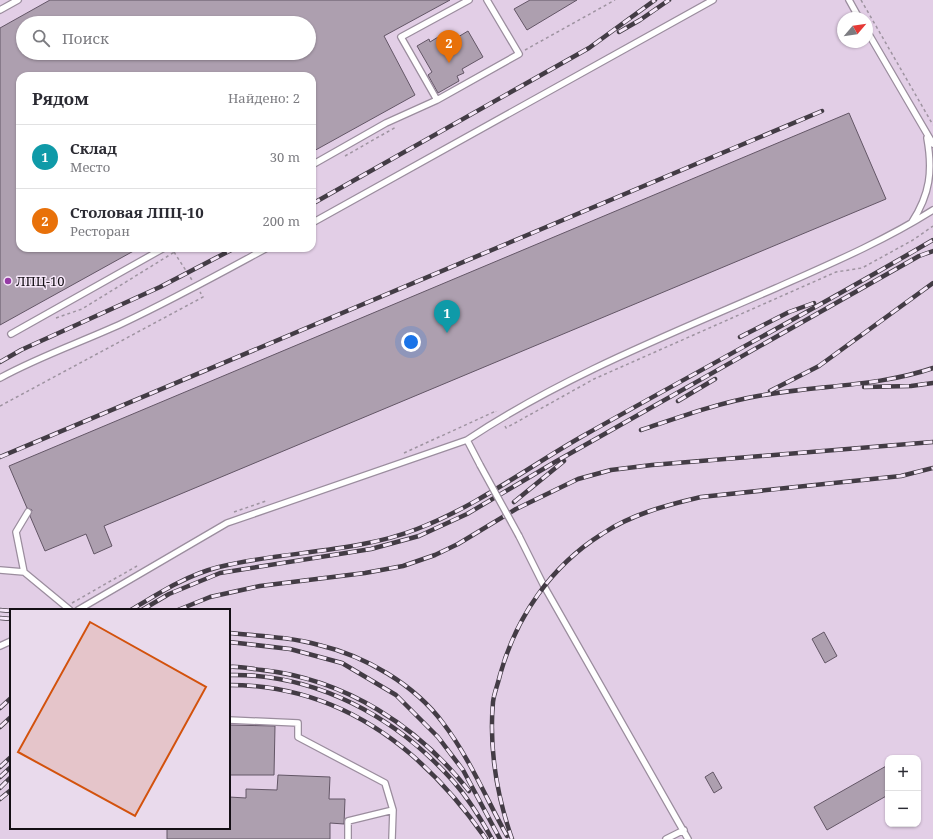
<!DOCTYPE html>
<html lang="ru">
<meta charset="utf-8">
<style>
:root{--surface:#fff;--page:#f2f2f3;--text:#2b2b33;--muted:#7c7c81;--line:#e1e1e2;--accent:#1a73e8}
body{margin:0;font-family:"Noto Serif",serif;background:var(--page);color:var(--text)}
.controls{position:absolute;right:12px;bottom:12px;display:grid;overflow:hidden;border-radius:8px;box-shadow:0 1px 3px #0004}
.controls button{width:36px;height:36px;display:grid;place-items:center;padding:0;border:0;border-bottom:1px solid var(--line);background:var(--surface);color:var(--text);font:20px sans-serif}
.compass{position:absolute;left:837px;top:12px;width:36px;height:36px;border-radius:50%;background:var(--surface);box-shadow:0 1px 3px #0004;rotate:61deg}
.you{position:absolute;left:411px;top:342px;width:14px;height:14px;margin:-10px;border:3px solid #fff;border-radius:50%;background:#1a73e8;box-shadow:0 0 0 6px #1a73e833}
.badge{display:grid;place-items:center;width:26px;height:26px;border-radius:50%;background:var(--accent);color:#fff;font-size:13px;font-weight:700}
.pin{position:absolute;translate:-50% -33px;filter:drop-shadow(0 1px 2px #0008)}
.pin::after{content:'';position:absolute;top:21px;width:14px;height:12px;background:inherit;clip-path:polygon(0 0,100% 0,50% 100%)}
.list{margin:0;padding:0;list-style:none}
h2{display:flex;justify-content:space-between;align-items:center;height:52px;margin:0;padding:0 16px;font-size:17px}
h2 small{font-size:13px;font-weight:400;color:var(--muted)}
.list li{display:grid;grid-template-columns:26px 1fr auto;gap:12px;align-items:center;box-sizing:border-box;height:64px;padding:0 16px;border-top:1px solid var(--line)}
.list b{display:block;font-size:15px;white-space:nowrap}
.list p{margin:0;font-size:13px;white-space:nowrap;color:var(--muted)}
.list em{font-size:13px;font-style:normal;color:var(--muted)}
.icon{flex:none;width:22px;height:22px;fill:none;stroke:currentColor;stroke-width:2;stroke-linecap:round;stroke-linejoin:round}
.map{position:relative;flex:none;width:933px;height:839px;overflow:hidden}
.search{position:absolute;background:var(--surface);box-shadow:0 1px 3px #0004;left:16px;top:16px;width:300px;height:44px;display:flex;align-items:center;gap:10px;box-sizing:border-box;padding:0 14px;border-radius:22px;color:var(--muted);font-size:15px}
.panel{position:absolute;background:var(--surface);box-shadow:0 1px 3px #0004;left:16px;top:72px;width:300px;height:180px;border-radius:12px}
.map>svg:first-child{display:block}
.built{fill:#e2cee6;fill-rule:evenodd}
.building{fill:#ad9faf;stroke:#635666;fill-rule:evenodd}
.lines{fill:none;stroke-linecap:round;stroke-linejoin:round}
.service-casing{stroke:#9b8d9e;stroke-width:8}
.path{stroke:#9e93a0;stroke-width:1.5;stroke-dasharray:3 3;stroke-linecap:butt}
.service{stroke:#fff;stroke-width:5.5}
.rail-casing{stroke:#433c45;stroke-width:4.5}
.rail{stroke:#f6e7f9;stroke-width:3;stroke-dasharray:9;stroke-linecap:butt}
.service-bridge-casing{stroke:#9b8d9e;stroke-width:8;stroke-linecap:butt}
.service-bridge{stroke:#fff;stroke-width:5.5}
.poi-dot{fill:#953aa5;stroke:#f6e7f9;stroke-width:1.5}
.labels{text-anchor:middle;stroke-width:3;stroke-linejoin:round;paint-order:stroke}
.poi-label{font-size:13px;fill:#130e14;stroke:#f6e7f9;text-anchor:start}
.view{fill:#d3520d;fill-opacity:0.15;stroke:#d3520d;stroke-width:2}
.inset-edge{fill:none;stroke:#130e14;stroke-width:2}
</style>
<div class="map">
<svg width="933" height="839" viewBox="0 0 933 839">
<rect width="100%" height="100%" fill="#e9daec"/>
<path class="built" d="M0 0H933V839H0ZM843 18H867V42H843ZM23 23H309V53H23ZM20 76H312V248H20ZM11 610H229V828H11ZM888 758H918V824H888Z"/>
<path class="building" d="M50 0H450L384 36 415 95 312 152V76H20V248H139L0 325V28ZM23 23H309V53H23Z
M530 0H577L527 30 514 9Z
M468 31 483 57 462 69 464 73 457 76 459 81 438 93 428 75 432 72 417 46 429 39 430 42 443 34 448 43Z
M849 113 886 199 104 526 112 546 94 554 86 534 45 551 30 516 32 510 27 508 9 466Z
M824 632 837 656 825 663 812 639Z
M229 725 275 726 274 775H229Z
M888 765V795L827 830 814 807Z
M713 772 722 788 714 793 705 777Z
M278 775 330 777 329 799H345L344 824 330 823V839H167V828H229V797L246 798V789L277 790Z"/>
<g class="lines">
<defs>
<path id="service" d="M849 0 859 18
M0 10 18 0
M867 31 933 144
M437 100 401 37 469 0
M312 165 386 123 437 100 519 54 487 0
M912 222C930 194 933 171 927 138
M312 223 713 0
M11 334 164 248
M0 378C40 356 82 342 123 323 172 300 219 274 267 248
M467 440 480 465
M519 536 544 586 688 839
M0 570 24 572 70 610
M24 572 16 532 28 512
M78 610 227 523 467 440C563 376 671 334 776 288 830 264 884 241 933 210
M0 646 11 641
M229 720 298 723V737L385 783 393 810 392 839
M348 839V821L393 810
M666 839 684 830"/>
</defs>
<use href="#service" class="service-casing"/>
<path class="path" d="M861 0 933 125
M525 50 615 0
M345 156 396 127
M174 252 192 280
M56 318 82 309 181 248
M0 406 203 297 200 292
M505 426 506 428 594 379 836 272 862 268 913 240 933 226
M404 453 496 411V412
M234 512 266 501
M72 603 137 566"/>
<use href="#service" class="service"/>
<defs>
<path id="rail" d="M619 32 640 20 669 0
M312 204 589 48 655 0
M740 337 789 312 814 303
M0 362 21 350 160 287 235 248
M864 387 911 386 933 383
M770 391 819 366 933 283
M678 401 715 379
M641 430C680 417 718 403 758 396 816 385 878 387 933 368
M0 457 822 111
M514 502 564 461
M0 610 11 611
M131 610C159 593 187 575 219 567 283 551 356 553 417 529 475 507 527 468 581 437 698 371 817 308 933 240
M142 610 169 594 220 573 371 549 419 536 467 514 555 462 919 256 933 251
M178 610 210 597 260 586 365 573 403 566 435 555 458 544 516 509 578 479 611 470 652 465 933 442
M0 618 11 619
M229 633C259 636 290 637 319 645 365 656 414 684 443 723 469 757 486 798 507 836
M229 642 290 649 342 663 396 695 438 737 463 770 500 839
M229 667C240 666 251 669 262 670 345 679 418 726 469 791
M229 675C316 673 396 717 453 781 468 798 481 819 492 839
M229 685C342 685 424 750 486 839
M0 708 11 698
M0 727 11 717
M0 767 11 757
M0 777 11 767
M0 788 11 777
M0 799 11 790
M512 839C497 796 489 748 493 702 494 693 498 684 500 675 516 617 551 566 602 534 632 514 667 505 701 497L901 476 933 468"/>
</defs>
<use href="#rail" class="rail-casing"/>
<use href="#rail" class="rail"/>
<defs>
<path id="service-bridge" d="M480 465 519 536"/>
</defs>
<use href="#service-bridge" class="service-bridge-casing"/>
<use href="#service-bridge" class="service-bridge"/>
</g>
<circle class="poi-dot" cx="8" cy="281" r="4"/>
<g class="labels">
<g class="poi-label">
<text x="16" y="286">ЛПЦ-10</text>
</g>
</g>
<g transform="translate(10 609)">
<rect width="220" height="220" fill="#e9daec"/>
<path class="view" d="M80 13 196 78 125 207 8 143Z"/>
<rect width="220" height="220" class="inset-edge"/>
</g>
</svg>
<div class="controls">
<button>+</button>
<button>−</button>
</div>
<svg class="compass" viewBox="-18 -18 36 36"><path d="M0-13l5 13h-10z" fill="#e53935"/><path d="M0 13l5-13h-10z" fill="#7c7c81"/></svg>
<div class="you"></div>
<div class="pin badge" style="left:447px;top:333px;background:#0f9aa8">1</div>
<div class="pin badge" style="left:449px;top:63px;background:#e8710a">2</div>
<div class="search"><svg class="icon" aria-label="search" viewBox="0 0 24 24"><circle cx="10" cy="10" r="6"/><path d="M15 15l6 6"/></svg>Поиск</div>
<section class="panel">
<h2>Рядом<small>Найдено: 2</small></h2>
<ul class="list">
<li><span class="badge" style="background:#0f9aa8">1</span><div><b>Склад</b><p>Место</p></div><em>30 m</em></li>
<li><span class="badge" style="background:#e8710a">2</span><div><b>Столовая ЛПЦ-10</b><p>Ресторан</p></div><em>200 m</em></li>
</ul>
</section>
</div>
